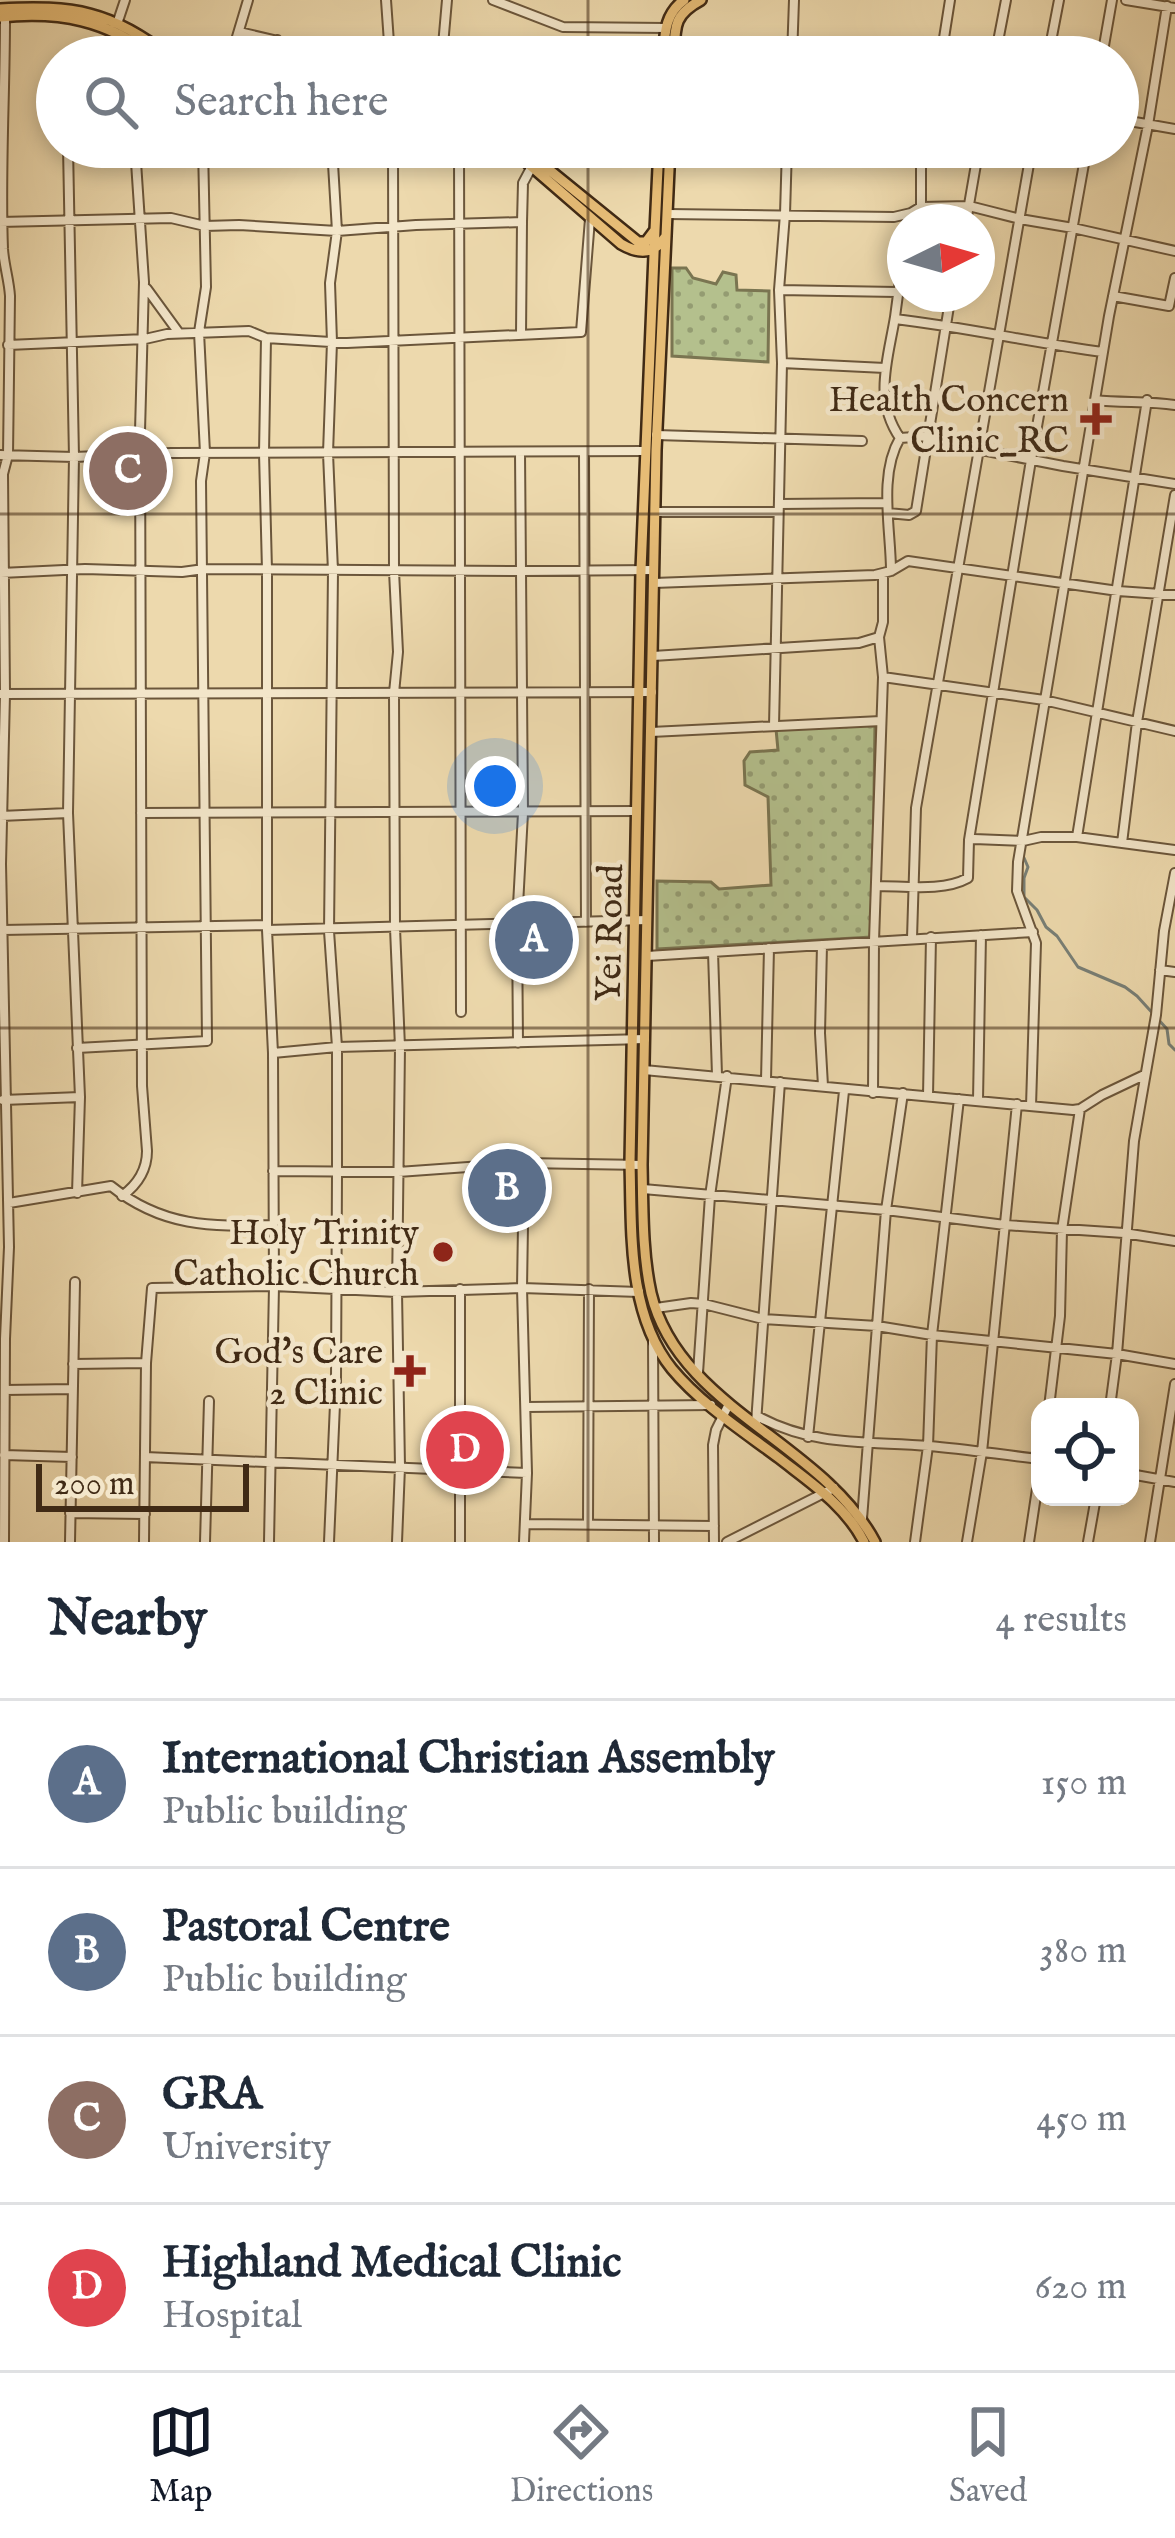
<!DOCTYPE html>
<style>
:root{--surface:#fff;--page:#f2f2f3;--text:#1f2937;--muted:#747a83;--line:#e0e1e3;--accent:#111827}
body{margin:0;font-family:"IM FELL English",serif;background:var(--page);color:var(--text)}
.controls{position:absolute;right:36px;bottom:36px;display:grid;overflow:hidden;border-radius:24px;box-shadow:0 6px 18px #0003}
.controls button{width:108px;height:108px;display:grid;place-items:center;padding:0;border:0;border-bottom:3px solid var(--line);background:var(--surface);color:var(--text);font:60px sans-serif}
.compass{position:absolute;left:887px;top:204px;width:108px;height:108px;border-radius:50%;background:var(--surface);box-shadow:0 6px 18px #0003;rotate:85deg}
.scale{position:absolute;left:36px;bottom:30px;width:213px;box-sizing:border-box;padding-left:12px;border:6px solid #402a15;border-top:0;font-size:33px;line-height:42px;white-space:nowrap;color:#402a15;-webkit-text-stroke:9px #f3e6ca;paint-order:stroke}
.you{position:absolute;left:495px;top:786px;width:42px;height:42px;margin:-30px;border:9px solid #fff;border-radius:50%;background:#1a73e8;box-shadow:0 0 0 18px #1a73e833}
.badge{display:grid;place-items:center;width:78px;height:78px;border-radius:50%;background:var(--accent);color:#fff;font-size:39px;font-weight:700}
.pin{position:absolute;translate:-50% -50%;border:6px solid #fff;box-shadow:0 3px 12px #0006}
.list{margin:0;padding:0;list-style:none}
h2{display:flex;justify-content:space-between;align-items:center;height:156px;margin:0;padding:0 48px;font-size:51px}
h2 small{font-size:39px;font-weight:400;color:var(--muted)}
.list li{display:grid;grid-template-columns:78px 1fr auto;gap:36px;align-items:center;box-sizing:border-box;height:168px;padding:0 48px;border-top:3px solid var(--line)}
.list b{display:block;font-size:45px;white-space:nowrap}
.list p{margin:0;font-size:39px;white-space:nowrap;color:var(--muted)}
.list em{font-size:39px;font-style:normal;color:var(--muted)}
.icon{flex:none;width:66px;height:66px;fill:none;stroke:currentColor;stroke-width:2;stroke-linecap:round;stroke-linejoin:round}
.map{position:relative;flex:none;width:1175px;height:1542px;overflow:hidden}
.search{position:absolute;background:var(--surface);box-shadow:0 6px 18px #0003;left:36px;right:36px;top:36px;height:132px;display:flex;align-items:center;gap:30px;box-sizing:border-box;padding:0 42px;border-radius:66px;color:var(--muted);font-size:45px}
.sheet{height:828px;background:var(--surface)}
nav{display:flex;justify-content:space-around;align-items:center;box-sizing:border-box;height:168px;border-top:3px solid var(--line);background:var(--surface);font-size:33px;color:var(--muted)}
nav a{display:grid;justify-items:center;gap:6px}
nav .on{color:var(--accent)}
.map>svg:first-child{display:block}
.grass{fill:url(#grass-dots);stroke:#7a7551;stroke-width:3}
.lines{fill:none;stroke-linecap:round;stroke-linejoin:round}
.stream{stroke:#787f76;stroke-width:3}
.minor-casing{stroke:#6b563b;stroke-width:12}
.major-casing{stroke:#402a15;stroke-width:14}
.minor{stroke:#f3e6ca;stroke-width:8}
.major{stroke:#e6bc76;stroke-width:9}
.grid{fill:none;stroke:#402a15;stroke-width:3;stroke-opacity:0.55}
.poi-dot{fill:#8f2418;stroke:#f3e6ca;stroke-width:4.5}
.labels{text-anchor:middle;stroke-width:9;stroke-linejoin:round;paint-order:stroke}
.poi-label{font-size:36px;fill:#402a15;stroke:#f3e6ca;text-anchor:end}
.street-label{font-size:36px;fill:#402a15;stroke:#f3e6ca}
</style>
<div class="map">
<svg width="1175" height="1542" viewBox="0 0 1175 1542">
<defs>
<pattern id="grass-dots" width="8" height="8" patternUnits="userSpaceOnUse" patternTransform="scale(3)"><rect width="8" height="8" fill="#b4c08d"/><path d="M2 2h.1M6 6h.1" fill="none" stroke="#949c72" stroke-width="1.8" stroke-linecap="round"/></pattern>
</defs>
<rect width="100%" height="100%" fill="#edd9ad"/>
<filter id="stains"><feTurbulence type="fractalNoise" baseFrequency=".00167" numOctaves="4"/><feColorMatrix values="0 0 0 0 .2 0 0 0 0 .09 0 0 0 0 .02 0 0 0 .5 -.17"/></filter>
<radialGradient id="worn" r=".72"><stop offset=".6" stop-color="#630" stop-opacity="0"/><stop offset="1" stop-color="#630" stop-opacity=".3"/></radialGradient>
<path class="grass" d="M672 268H686L693 278 716 284 723 272 736 275 737 290 769 291 768 362 672 356Z
M875 724 872 937 657 949V881L711 882 719 889 771 885 768 797 745 785 744 761 750 752 778 750 776 729Z"/>
<g class="lines">
<path class="stream" d="M1021 851 1028 867 1024 878V897L1037 910 1046 927 1057 936 1078 967 1125 987 1137 996 1167 1029 1169 1044 1175 1050"/>
<defs>
<path id="minor" d="M386 0 390 57
M493 0 563 27 666 28
M1126 0 1175 8
M118 21 125 0
M239 32 312 49 327 44 389 42
M135 44V57
M231 57 248 0
M274 57 277 40
M442 57 447 0
M792 57 794 0
M941 57 950 0
M995 57 1006 0
M1048 57 1059 0
M1102 57 1112 0
M1118 119 1175 129
M68 147 74 457 68 813 80 1097 77 1193
M393 147 394 571 398 652 394 693 395 928 400 1047 397 1292 400 1467 397 1542
M459 147 461 1012
M921 207V147
M668 214 894 217 911 213 921 207 969 206 1020 219 1073 228 1175 251
M0 222 171 218 205 226 239 225 337 231 416 225 522 222 523 183 531 168
M966 222 979 147
M147 289 179 333
M779 290 897 292
M1113 296 1169 306 1175 278
M895 319C965 327 1033 343 1103 352
M521 335 522 222
M266 338 264 453 267 570V930L273 1053 274 1286 269 1542
M8 345 145 339 167 334 249 331 266 338 347 343 581 332 590 219
M782 363 885 368
M1095 400C1122 403 1148 401 1175 405
M656 435 862 441
M900 438C873 399 888 360 895 317 898 294 901 272 905 250
M584 452 586 922
M520 453 521 571 654 570
M0 455 74 457 171 453 645 451
M779 504 885 503
M655 512H778
M888 513 909 515 916 511 951 294
M891 571C891 530 878 475 900 438L928 436 961 446 1063 466 1175 484
M1 573 85 569 182 572 204 569 521 571 523 813 517 924 518 1043
M654 583 875 575 891 571 908 561 1118 591 1175 595
M653 656 859 643 879 637 883 622V574
M883 677 1044 700 1175 731
M0 694 652 692
M774 726 782 363 779 290 785 214 787 147
M651 732 881 721
M141 813 637 811
M1 816 68 813
M1077 837 1147 400
M969 840 1031 460 1087 147
M1122 843 1137 722 1175 495
M876 886C905 886 943 892 968 878L969 840 974 839 1023 841 1041 837H1077L1175 850
M3 930 267 925
M267 930 647 920
M912 938 916 808 1032 147
M822 945 820 1033 823 1086
M713 952 717 1075
M647 956 1033 932
M1160 970 1175 972
M77 1048 207 1041 201 481 205 453 199 332 206 287 203 147
M273 1053 337 1047 645 1039
M644 1070 1073 1110 1080 1109 1102 1095 1142 1076
M766 1080 769 948
M873 1093 874 941 883 677 879 637
M928 1096 931 937
M3 1100 80 1097
M978 1100 981 935
M1031 1106 1036 943 1017 891 1018 862 1109 316 1148 125 1167 6
M273 1171 398 1172 524 1163 642 1165
M643 1189 886 1210 1005 1225 1124 1233 1175 1241
M122 1196C137 1185 147 1170 147 1151L142 1086 140 431 144 282 135 147
M9 1203 111 1186C162 1227 211 1227 272 1225
M460 1289V1542
M656 1308 691 1303 704 1304 763 1319 877 1326 932 1335 1117 1354 1175 1364
M653 1340 654 1542
M73 1364 146 1363
M698 1373 710 1196 727 1076
M5 1390 73 1389
M527 1407 711 1405
M1049 1407 1060 1316 1062 1230 1080 1109
M1110 1407 1117 1354 1134 1141 1156 1015 1164 931 1175 873
M757 1416C814 1447 867 1441 929 1446 966 1449 1003 1455 1040 1459
M756 1423 780 1082
M808 1437 844 1091
M4 1455 72 1457
M145 1457 527 1473
M1130 1474 1175 1482
M70 1513 145 1514
M862 1519 886 1210 903 1093
M588 1523 589 1289
M527 1524 714 1526
M4 1542 5 1339 9 1247 1 864 5 694 3 474 8 455 10 296C9 280 4 265 3 249 0 173 5 95 5 19
M70 1542 75 1282
M144 1542 146 1363 152 1288 274 1286 397 1292 522 1288 639 1292
M205 1542 209 1401
M329 1542 336 1381 337 1174V1047L329 931 333 571 328 453 332 342 330 283 337 231 332 147
M524 1542 527 1473 522 1288 524 1163
M714 1542 713 1445 716 1430 729 1404
M727 1542 834 1488
M915 1542 928 1446 932 1335 959 1099
M967 1542 982 1452 1017 1104
M1029 1542 1040 1469
M1088 1542 1096 1497
M1150 1542 1175 1384"/>
<path id="major" d="M0 9C73 5 112 11 170 57
M0 17C61 11 106 20 155 57
M663 57C665 34 664 15 684 0
M674 57C675 27 673 15 701 0
M509 147 621 244C638 254 654 255 666 236L670 147
M521 147 638 242H646L655 230 659 147
M655 230 641 570 630 1163C632 1230 627 1314 672 1369 701 1404 743 1431 779 1458 811 1483 845 1505 864 1542
M666 236 656 450 642 1165C643 1207 642 1252 651 1293 678 1408 822 1442 875 1542"/>
</defs>
<use href="#minor" class="minor-casing"/>
<use href="#major" class="major-casing"/>
<use href="#minor" class="minor"/>
<use href="#major" class="major"/>
</g>
<path class="grid" d="M588 0V57M588 147V1542M0 514H1175M0 1028H1175"/>
<g class="poi-dot">
<path d="M1090 401h12v12h12v12h-12v12h-12v-12h-12v-12h12z"/>
<circle cx="443" cy="1252" r="12"/>
<path d="M404 1353h12v12h12v12h-12v12h-12v-12h-12v-12h12z"/>
</g>
<g class="labels">
<g class="poi-label">
<text x="1069" y="411">Health Concern<tspan x="1069" dy="41">Clinic_RC</tspan></text>
<text x="419" y="1244">Holy Trinity<tspan x="419" dy="41">Catholic Church</tspan></text>
<text x="383" y="1363">God's Care<tspan x="383" dy="41">2 Clinic</tspan></text>
</g>
<g class="street-label">
<text transform="translate(608 933) rotate(-89)" y="13">Yei Road</text>
</g>
</g>
<rect width="100%" height="100%" filter="url(#stains)"/>
<rect width="100%" height="100%" fill="url(#worn)"/>
</svg>
<div class="controls">
<button><svg class="icon" aria-label="locate" viewBox="0 0 24 24"><circle cx="12" cy="12" r="6"/><path d="M12 2v4M12 18v4M2 12h4M18 12h4"/></svg></button>
</div>
<svg class="compass" viewBox="-18 -18 36 36"><path d="M0-13l5 13h-10z" fill="#e53935"/><path d="M0 13l5-13h-10z" fill="#747a83"/></svg>
<div class="scale">200 m</div>
<div class="you"></div>
<div class="pin badge" style="left:534px;top:940px;background:#5c6f8a">A</div>
<div class="pin badge" style="left:507px;top:1188px;background:#5c6f8a">B</div>
<div class="pin badge" style="left:128px;top:471px;background:#8d6e63">C</div>
<div class="pin badge" style="left:465px;top:1450px;background:#e0444e">D</div>
<div class="search"><svg class="icon" aria-label="search" viewBox="0 0 24 24"><circle cx="10" cy="10" r="6"/><path d="M15 15l6 6"/></svg>Search here</div>
</div>
<section class="sheet">
<h2>Nearby<small>4 results</small></h2>
<ul class="list">
<li><span class="badge" style="background:#5c6f8a">A</span><div><b>International Christian Assembly</b><p>Public building</p></div><em>150 m</em></li>
<li><span class="badge" style="background:#5c6f8a">B</span><div><b>Pastoral Centre</b><p>Public building</p></div><em>380 m</em></li>
<li><span class="badge" style="background:#8d6e63">C</span><div><b>GRA</b><p>University</p></div><em>450 m</em></li>
<li><span class="badge" style="background:#e0444e">D</span><div><b>Highland Medical Clinic</b><p>Hospital</p></div><em>620 m</em></li>
</ul>
</section>
<nav>
<a class="on"><svg class="icon" aria-label="map" viewBox="0 0 24 24"><path d="M3 6l6-2 6 2 6-2v14l-6 2-6-2-6 2zM9 4v14M15 6v14"/></svg>Map</a>
<a><svg class="icon" aria-label="directions" viewBox="0 0 24 24"><path d="M12 3l9 9-9 9-9-9zM9 14v-3h6M13 9l2 2-2 2"/></svg>Directions</a>
<a><svg class="icon" aria-label="saved" viewBox="0 0 24 24"><path d="M7 4h10v16l-5-4-5 4z"/></svg>Saved</a>
</nav>
